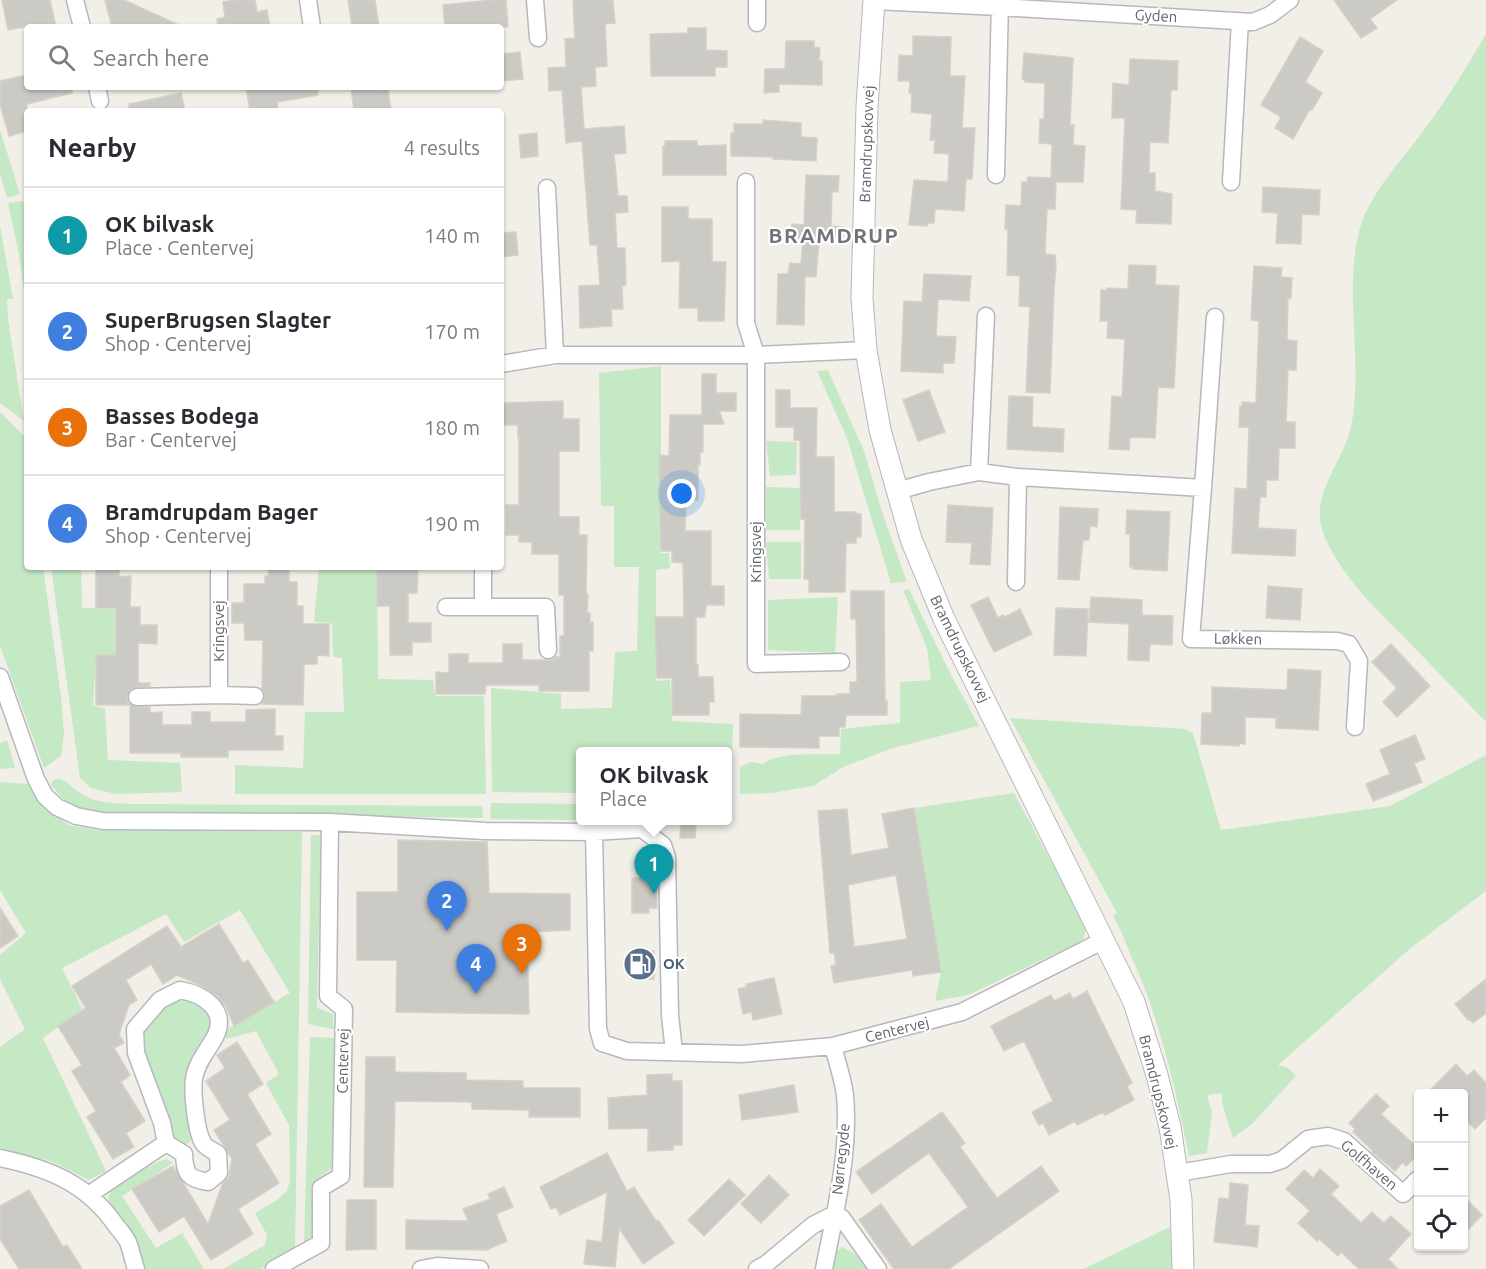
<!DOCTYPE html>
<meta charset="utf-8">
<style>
:root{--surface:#fff;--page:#f7f7f7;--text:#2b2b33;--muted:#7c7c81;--line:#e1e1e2;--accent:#ea4335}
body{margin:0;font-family:Ubuntu,sans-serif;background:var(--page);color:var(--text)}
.controls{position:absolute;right:18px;bottom:18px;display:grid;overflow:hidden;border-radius:6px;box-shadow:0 2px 4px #0004}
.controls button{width:54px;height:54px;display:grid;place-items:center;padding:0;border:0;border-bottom:2px solid var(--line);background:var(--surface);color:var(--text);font:30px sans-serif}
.you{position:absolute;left:682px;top:494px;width:21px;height:21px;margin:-15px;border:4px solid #fff;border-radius:50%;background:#1a73e8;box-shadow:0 0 0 9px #1a73e833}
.badge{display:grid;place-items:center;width:39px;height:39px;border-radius:50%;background:var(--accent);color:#fff;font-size:20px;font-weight:700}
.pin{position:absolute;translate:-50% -50px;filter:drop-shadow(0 2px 3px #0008)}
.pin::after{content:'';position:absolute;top:32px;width:21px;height:18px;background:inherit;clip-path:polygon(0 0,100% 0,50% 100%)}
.popup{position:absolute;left:576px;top:747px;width:156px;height:78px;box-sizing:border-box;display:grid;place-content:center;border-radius:6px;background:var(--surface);filter:drop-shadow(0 2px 4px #0005);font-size:20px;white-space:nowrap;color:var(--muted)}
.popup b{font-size:22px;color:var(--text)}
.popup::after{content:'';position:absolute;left:50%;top:100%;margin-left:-12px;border:12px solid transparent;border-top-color:var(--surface)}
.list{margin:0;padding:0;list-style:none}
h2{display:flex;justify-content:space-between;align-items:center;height:78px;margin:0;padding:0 24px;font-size:26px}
h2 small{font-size:20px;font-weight:400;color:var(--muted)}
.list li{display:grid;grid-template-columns:39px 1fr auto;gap:18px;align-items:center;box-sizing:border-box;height:96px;padding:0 24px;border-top:2px solid var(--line)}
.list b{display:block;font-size:22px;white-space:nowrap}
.list p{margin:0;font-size:20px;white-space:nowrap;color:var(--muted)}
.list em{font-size:20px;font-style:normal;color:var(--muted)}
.icon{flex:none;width:33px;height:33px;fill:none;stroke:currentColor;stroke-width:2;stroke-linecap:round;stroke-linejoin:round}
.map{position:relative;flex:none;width:1486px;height:1269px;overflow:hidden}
.search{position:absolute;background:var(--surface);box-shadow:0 2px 4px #0004;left:24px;top:24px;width:480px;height:66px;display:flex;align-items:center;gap:15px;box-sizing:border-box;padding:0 21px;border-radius:6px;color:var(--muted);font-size:22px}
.panel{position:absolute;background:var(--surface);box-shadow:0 2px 4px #0004;left:24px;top:108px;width:480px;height:462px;border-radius:6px}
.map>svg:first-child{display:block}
.green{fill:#c5e8c5}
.building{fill:#cccac5;stroke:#d6d1c6;stroke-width:1.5;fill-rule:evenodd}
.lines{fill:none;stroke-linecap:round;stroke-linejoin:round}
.minor-casing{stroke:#b5b8bc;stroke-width:19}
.tertiary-casing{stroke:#b5b8bc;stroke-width:23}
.minor{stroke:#fff;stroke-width:16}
.tertiary{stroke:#fff;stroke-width:21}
.labels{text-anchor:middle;stroke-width:4.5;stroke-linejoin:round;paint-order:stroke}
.street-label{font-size:15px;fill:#5f6368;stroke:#fff}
.service-label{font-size:15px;font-weight:bold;fill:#4e5e75;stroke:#fff;text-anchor:start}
.district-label{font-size:21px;font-weight:bold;letter-spacing:1.5px;fill:#70757a;stroke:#fff}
</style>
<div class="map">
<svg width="1486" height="1269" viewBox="0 0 1486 1269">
<rect width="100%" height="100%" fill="#f1efe8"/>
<path class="green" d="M1486 34V722C1460 695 1433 667 1407 640 1377 610 1335 570 1322 529 1311 492 1344 461 1351 427 1364 364 1344 299 1358 236 1367 195 1400 163 1424 130 1447 100 1467 66 1486 34Z
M0 130 20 194 7 198 0 173Z
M23 201 27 217V312L19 255 8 203Z
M0 225 13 299H7L8 319 24 421 0 403Z
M661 366V553H669L670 568 656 570V681L670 680 672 721 733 724 731 794H728V752H580V793L492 792 491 688 561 694V709L612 708 615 652 637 651 639 567H614V506H601L599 373Z
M828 370 864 451 883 515 907 582 891 583 847 438 817 371Z
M0 412 24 436 27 454V567H43L61 697 64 733 61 756 44 768 0 646Z
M766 441 797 442 796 475 770 476Z
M766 487 800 488V530H766Z
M766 542H801V579H769Z
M51 567H81L82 608 115 609V654H96L93 706 105 708 108 760 180 763 182 792 116 794 91 788 80 778Z
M319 567H377L378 679 433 680 435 696H484L486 794H235V765L303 768 305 712H344L342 658 333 657 332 623 314 622Z
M909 589 950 673 979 726 893 748 843 767 813 786 772 793 740 794V767L751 762 763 764C780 751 819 755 840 754L841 729 900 723V682L931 680 927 648 903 590Z
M838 597 835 653 768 650V600Z
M1010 718 1185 729 1193 733 1221 830 1390 806 1486 755V891L1412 947 1278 1065 1288 1068 1296 1076 1252 1124 1233 1138 1222 1103V1093L1207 1095 1212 1112 1207 1153 1189 1156C1175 1088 1161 1022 1132 958 1126 944 1121 929 1113 916L1117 913Z
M7 740 15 768 0 769V743Z
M59 779C69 782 71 787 79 792 95 804 115 803 134 804L482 806 483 818 91 812 66 802 51 785 53 780Z
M0 782 29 784 43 807 69 825 97 830 302 832 295 1251 260 1269H223L265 1245 267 1235 255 1213 277 1200 286 1192 290 1182 289 1125 266 1083 279 1074 256 1031 226 1039V1030L290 993 240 910 184 942 166 914 62 968 82 1009 43 1038 106 1171 89 1180 53 1162 0 1148V1047L25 1029 0 979V955L26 933 0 890Z
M1014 793 1087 928 1082 941 968 995 935 1001 941 972 914 808Z
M491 803 580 804V820L490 819Z
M311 835H321L317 1008 333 1014V1025L337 1030 308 1024Z
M177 999C190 999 199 1004 209 1012L212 1026 191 1071 194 1137 187 1144 180 1145 176 1143C166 1118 133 1050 145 1026 151 1013 165 1005 177 999Z
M310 1037 337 1038 335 1166 316 1180 313 1240 304 1243Z
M167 1159 173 1163 122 1196 156 1248 182 1233 204 1269H145C139 1247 128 1229 115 1210 112 1205 106 1201 109 1194 113 1183 149 1167 160 1161Z
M1170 1227 1172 1269H1083Z
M843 1247 855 1254 867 1269H831L834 1252Z"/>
<path class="building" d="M2 0H50L56 27H24L8 30Z
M105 0H124L183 27H112Z
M233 0H255L257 12 267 10 270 27H218L217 19 225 17 223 2Z
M348 0H375L379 27H352Z
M492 0H506L508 27H445L443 5Z
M573 0H613L615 23 605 24 607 66 595 67 596 86 581 87 584 129 624 126 626 153 614 154 618 196H627L628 212 615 213 617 248H625L626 285 622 286 623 309H611L612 326 580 328 579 286 600 285 597 245H590L582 141 566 143 562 90 549 91 548 68 566 67 565 39 575 38Z
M1334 0H1397L1370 19 1377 28 1361 38Z
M688 28H706V50L727 51V67H715V76H651L650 34 688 33Z
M913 36 951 37 950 76H965L962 128H975L972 179H966L964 211 935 209 934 223H927V226L909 225 914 180 948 182 949 154 934 153 935 140H930L932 114 911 112 912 94 909 93 910 81H898L899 55 913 56Z
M1300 37 1323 51 1305 82 1322 93 1312 110 1310 109 1293 139 1275 128 1281 117 1261 105Z
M786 41H814V47L820 48 819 61H822V85L779 84V92L764 93 765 69H785Z
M520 52 523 79 503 81 501 54Z
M1024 53 1073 58 1070 125H1074L1073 145 1085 146 1083 182H1056L1055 209H1047L1045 254 1055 255 1056 266 1054 290 1050 393 1026 392 1030 307 1019 306 1020 276 1007 275 1008 229H1005L1006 205 1021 206 1022 182H1027L1028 177 1051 178 1052 144 1039 143 1040 119H1044L1045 83 1025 82V79H1022Z
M1130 59 1178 61 1177 90H1171L1168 143 1150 142 1149 173H1155V191L1172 194 1171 224 1136 223 1137 210 1121 209 1125 118H1112L1113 83 1129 85Z
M27 75V87H72V93L27 104V131L9 136 0 104V81Z
M246 87H318V95L277 102 278 111H250Z
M351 87H374L375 91 388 89 391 111H354Z
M181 93 185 111H129V104Z
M763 120 801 123V137L817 138 816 161 773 159V157L731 156V133H734V124H763Z
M537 133 538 156 521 158 519 135Z
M665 141H697V146L726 145V175H663V146H665Z
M806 175 839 176 838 192 832 191 831 226 844 227 843 241 819 240 816 277 805 276 804 325 777 324 778 274H788L790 263 801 264 803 239 791 238 792 224 804 225Z
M1263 187 1320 190 1319 215 1302 214 1301 244 1276 243 1278 213 1262 212Z
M662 207H688V219H712V262H726L724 321H698V308H679L680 261 662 262Z
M516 232 518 255 501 257V233Z
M1129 265 1156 266 1155 285 1179 286 1174 388 1158 387 1155 438 1130 437 1129 450 1109 449 1112 396 1122 397 1125 339 1107 338 1108 321H1100L1101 290H1107V288L1128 289Z
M1254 266 1282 268 1281 277 1292 278 1291 298H1288L1287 340 1297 341 1296 370H1288L1286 422H1295V448H1279L1278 480H1266V497H1260L1258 528 1296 530 1295 556 1232 553 1235 488 1247 489 1249 427H1239L1240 406H1242V402L1256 403 1259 321 1251 320Z
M924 274 971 276 969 301 938 299 936 336 956 337 954 363H943V373L901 371 904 301 922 302Z
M702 374H716V393H736V411H719L724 424H703V452H700V465H698V500H686L685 531H711V586H724V605H706L705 617H696V665H698V677H713L714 702H709V715H672V678H657L655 617H684L683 563 672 562V551H661L659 455 669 456 670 415H702Z
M776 390H790V408H817L816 457H834V512H856V514H861V537H856V543H846L845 592H809V579H804L805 519H801L800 440H794V427H776Z
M929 390 945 432 918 441 903 400Z
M1009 396 1033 397 1032 427 1064 429 1063 452 1007 449Z
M563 401V419H579V451H559V517H579V535H587L586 594H588L587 613H590V623L593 622V651H589V691H539V685H486L485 694H436V672L449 673V654H468V663H503V644H522V660H552L555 657H560V636H564V595H559V554H532V542H519V535H506V505H519V438H518V425H501V403Z
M948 505 993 508 990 565 970 564 972 543 946 542Z
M1060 507 1098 509 1097 527 1090 526 1089 540H1083L1079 580 1058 579Z
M1127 510 1170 512 1167 571 1133 569V567H1130V534H1126Z
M96 567H119V577L131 576 130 607H140V625H157V644L138 643V683H150V686L131 688 127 697 128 703 137 707H150V713L162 712V725H192V712H210V722H246V710L275 709V736H283V750H228V757H181V753H130V705H96V655H116V608H96Z
M268 567H289V582H297V606H303V624H329V656L317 655V664H304L303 705 262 704 265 696 262 689 263 640H245L244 623H232V603H244V584H265V576H269Z
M377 567H418L417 593H408V623H431V642H412V655H390V606H377Z
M1268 586 1302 589 1300 620 1266 618Z
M851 591H884L885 701H887V715H846L845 727H839V736H819V748L740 747V714L801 715 802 696H837V694H850V682H857L856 619H851Z
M988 597 998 618 1003 615 1005 617 1020 609 1032 634 994 652 971 605Z
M1091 597 1142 600V615L1173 616 1172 645 1150 644 1149 661 1128 660 1129 624 1089 622Z
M1056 608 1088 609 1086 656 1054 655Z
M1391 644 1430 686 1397 717 1383 702 1397 688 1372 662Z
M1288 669 1321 671 1318 730 1276 728V718L1245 717V744L1239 743V746L1201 744 1202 713H1212V687L1287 690Z
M1415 735 1425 759 1414 763 1422 782 1373 801 1366 784 1390 774 1380 750Z
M914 808 941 972 913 976 912 970 834 983 831 966 836 965 834 953H830L818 811 847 809 851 855 889 848 882 814ZM896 875 907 939 854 947 848 885Z
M681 821 696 822 695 838H680Z
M398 840 487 842 489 893 570 894V930L527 932 529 1014 396 1012 397 960H357V892H398Z
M632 878H656L657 908H649V913H632Z
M0 908 18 936 0 948Z
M219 924 243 963 248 960 274 1002 234 1026 225 1005 218 997 202 986 177 975 163 984 151 964 126 980 137 1000 129 1005 119 1034 124 1043 114 1048 130 1075 121 1082 145 1121 126 1133 134 1147 113 1159 87 1117 96 1111 72 1071 82 1065 58 1026 86 1008 72 986 167 926 181 947Z
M631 951H654V979H631Z
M774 978 782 1014 753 1020 752 1012 743 1014 738 989 747 987 746 984Z
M1486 979V1013L1473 1023 1470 1019 1468 1020 1455 1004Z
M1087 991 1132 1083 1127 1086 1134 1100 1105 1115 1103 1112 1077 1125 1075 1121 1049 1135 1043 1123 1039 1125 1032 1112 1053 1101 1024 1041 1004 1051 991 1026 1051 995 1054 1001 1070 993 1073 999Z
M237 1042 263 1084 247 1094 271 1134 255 1144 279 1183 238 1209 253 1234 211 1260 184 1216 159 1232 132 1189 173 1166 208 1224 223 1183 229 1177 232 1159 214 1130 230 1120 206 1081 225 1068 217 1055Z
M366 1057H395V1072L466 1073V1080L523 1081V1088H580V1117H529V1110L472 1109V1102L395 1101 393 1187H364Z
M1456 1064 1467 1076 1474 1070 1486 1083V1118L1475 1129 1464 1118V1094H1426Z
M672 1074V1081H682V1145H673V1150L648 1151V1128L609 1129 608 1098 647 1095V1075Z
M794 1085 798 1112 742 1120 739 1095Z
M1376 1094 1389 1106 1381 1114 1419 1149V1153L1406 1166 1403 1162 1395 1171 1372 1152 1373 1151 1353 1132 1355 1129 1349 1123Z
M942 1112 965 1143 960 1147 997 1198 1041 1166 1059 1191 949 1269H894L859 1220 881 1204 912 1247 968 1207 929 1153 872 1194 856 1172Z
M607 1153 627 1191 634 1187 656 1221 658 1220 674 1243 643 1264 619 1228 615 1267 584 1264 587 1240 602 1242 607 1192 560 1215 556 1207 551 1209 540 1187Z
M1320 1169 1339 1186 1331 1194 1361 1223 1372 1212 1384 1223 1391 1216 1411 1234 1388 1259 1398 1269H1359L1341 1252 1338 1256 1319 1239 1317 1241 1298 1223 1310 1211 1286 1189 1304 1170 1313 1178Z
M769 1175 789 1195 761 1223 741 1204Z
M729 1179 745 1195 704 1236 688 1220Z
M1230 1183 1248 1185 1245 1225 1259 1226 1257 1247 1214 1242 1219 1198 1229 1199Z
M504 1187 513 1207 496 1214 507 1241 486 1250 406 1249V1220L468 1221 463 1209 490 1199 488 1194Z
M29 1190 63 1247 67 1245 82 1269H19L0 1239V1206Z
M1464 1197 1482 1215 1464 1234Z
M347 1200H376V1249L346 1250Z"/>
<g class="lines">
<defs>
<path id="minor" d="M75 0 82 27
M308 0 312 27
M535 0 538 38
M757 0V23
M874 1 999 7 1253 22 1270 15 1290 0
M97 87 100 101
M996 175 1000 0
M746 182V323L756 355V664L841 662
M1231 182 1240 21
M547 188 555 355
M501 364 555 355H756L866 350
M979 472 986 316
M1203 488 1215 317
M897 491 929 482 979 472 1018 477 1203 488 1191 639 1337 641 1349 644 1359 661 1355 727
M483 567V607H546L548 650
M1016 582 1018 477
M446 607H483
M0 677 36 779 45 796 57 807 76 816 103 821 330 822
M219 695 255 696
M137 697 219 695V567
M594 832 598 1029 602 1043 627 1051 742 1054 833 1046 962 1012 1104 940
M180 990C203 994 229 1010 215 1037 208 1050 196 1063 194 1079 192 1092 196 1131 203 1143 206 1148 214 1151 218 1154L219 1173 208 1182C188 1178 185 1175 184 1154L166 1143 162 1123 136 1053 135 1029 160 1000Z
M0 1158C49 1168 88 1184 117 1227 121 1231 125 1237 128 1242 131 1250 133 1260 136 1269
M1178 1173 1231 1164H1270L1282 1160 1308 1139 1328 1136 1344 1141 1403 1194 1418 1179
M90 1194 166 1143
M835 1214 842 1218 878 1269
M274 1269 321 1243V1188L341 1176 344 1009 328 996 330 822 485 831 594 832 642 829 663 845 667 857 670 1015 674 1052
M421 1269 437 1266 480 1269
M757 1269 766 1264 813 1225 835 1214
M824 1269C835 1212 850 1154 845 1095 843 1079 837 1062 833 1046"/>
<path id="tertiary" d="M874 0 867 107 862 298 866 350 880 430 911 539 944 619 1134 1002 1157 1075 1170 1127 1181 1200 1183 1269"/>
</defs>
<use href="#minor" class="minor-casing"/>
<use href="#tertiary" class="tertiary-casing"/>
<use href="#minor" class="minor"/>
<use href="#tertiary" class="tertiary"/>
</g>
<defs>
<symbol id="fuel-disc" viewBox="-11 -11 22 22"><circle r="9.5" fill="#5c6f8a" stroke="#fff"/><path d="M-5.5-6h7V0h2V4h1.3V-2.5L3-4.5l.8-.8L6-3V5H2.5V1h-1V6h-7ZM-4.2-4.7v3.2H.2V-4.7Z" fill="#fff"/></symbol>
</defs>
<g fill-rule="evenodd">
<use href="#fuel-disc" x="621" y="945" width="38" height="38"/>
</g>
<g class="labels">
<g class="street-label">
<text transform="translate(1156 16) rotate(3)" y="5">Gyden</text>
<text transform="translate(867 144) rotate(-88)" y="5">Bramdrupskovvej</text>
<text transform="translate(756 552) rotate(-90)" y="5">Kringsvej</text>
<text transform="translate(219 631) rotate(-90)" y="5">Kringsvej</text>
<text transform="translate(1238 639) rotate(1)" y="5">Løkken</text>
<text transform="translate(960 649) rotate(64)" y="5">Bramdrupskovvej</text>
<text transform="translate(897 1030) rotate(-14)" y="5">Centervej</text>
<text transform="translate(343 1061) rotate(-89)" y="5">Centervej</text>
<text transform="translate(1158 1092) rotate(76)" y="5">Bramdrupskovvej</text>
<text transform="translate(841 1159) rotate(-84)" y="5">Nørregyde</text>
<text transform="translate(1369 1165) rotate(40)" y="5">Golfhaven</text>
</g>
<g class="service-label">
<text x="663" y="969">OK</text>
</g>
<g class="district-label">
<text x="834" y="243">BRAMDRUP</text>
</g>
</g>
</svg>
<div class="controls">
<button>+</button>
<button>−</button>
<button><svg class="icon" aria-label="locate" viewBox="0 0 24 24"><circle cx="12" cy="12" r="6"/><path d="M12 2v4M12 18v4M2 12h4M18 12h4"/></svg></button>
</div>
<div class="you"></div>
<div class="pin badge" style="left:654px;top:894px;background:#0f9aa8">1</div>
<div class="popup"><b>OK bilvask</b>Place</div>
<div class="pin badge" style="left:447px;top:931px;background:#3f7fe0">2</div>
<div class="pin badge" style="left:522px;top:974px;background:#e8710a">3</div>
<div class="pin badge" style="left:476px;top:994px;background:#3f7fe0">4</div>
<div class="search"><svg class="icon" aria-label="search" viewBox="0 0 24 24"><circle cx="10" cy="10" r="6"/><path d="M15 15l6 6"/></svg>Search here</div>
<section class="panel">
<h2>Nearby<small>4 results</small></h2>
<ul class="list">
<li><span class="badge" style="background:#0f9aa8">1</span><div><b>OK bilvask</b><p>Place · Centervej</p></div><em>140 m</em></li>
<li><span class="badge" style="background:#3f7fe0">2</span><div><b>SuperBrugsen Slagter</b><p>Shop · Centervej</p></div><em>170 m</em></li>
<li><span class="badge" style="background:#e8710a">3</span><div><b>Basses Bodega</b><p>Bar · Centervej</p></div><em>180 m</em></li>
<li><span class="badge" style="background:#3f7fe0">4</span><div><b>Bramdrupdam Bager</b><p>Shop · Centervej</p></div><em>190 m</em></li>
</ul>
</section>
</div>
